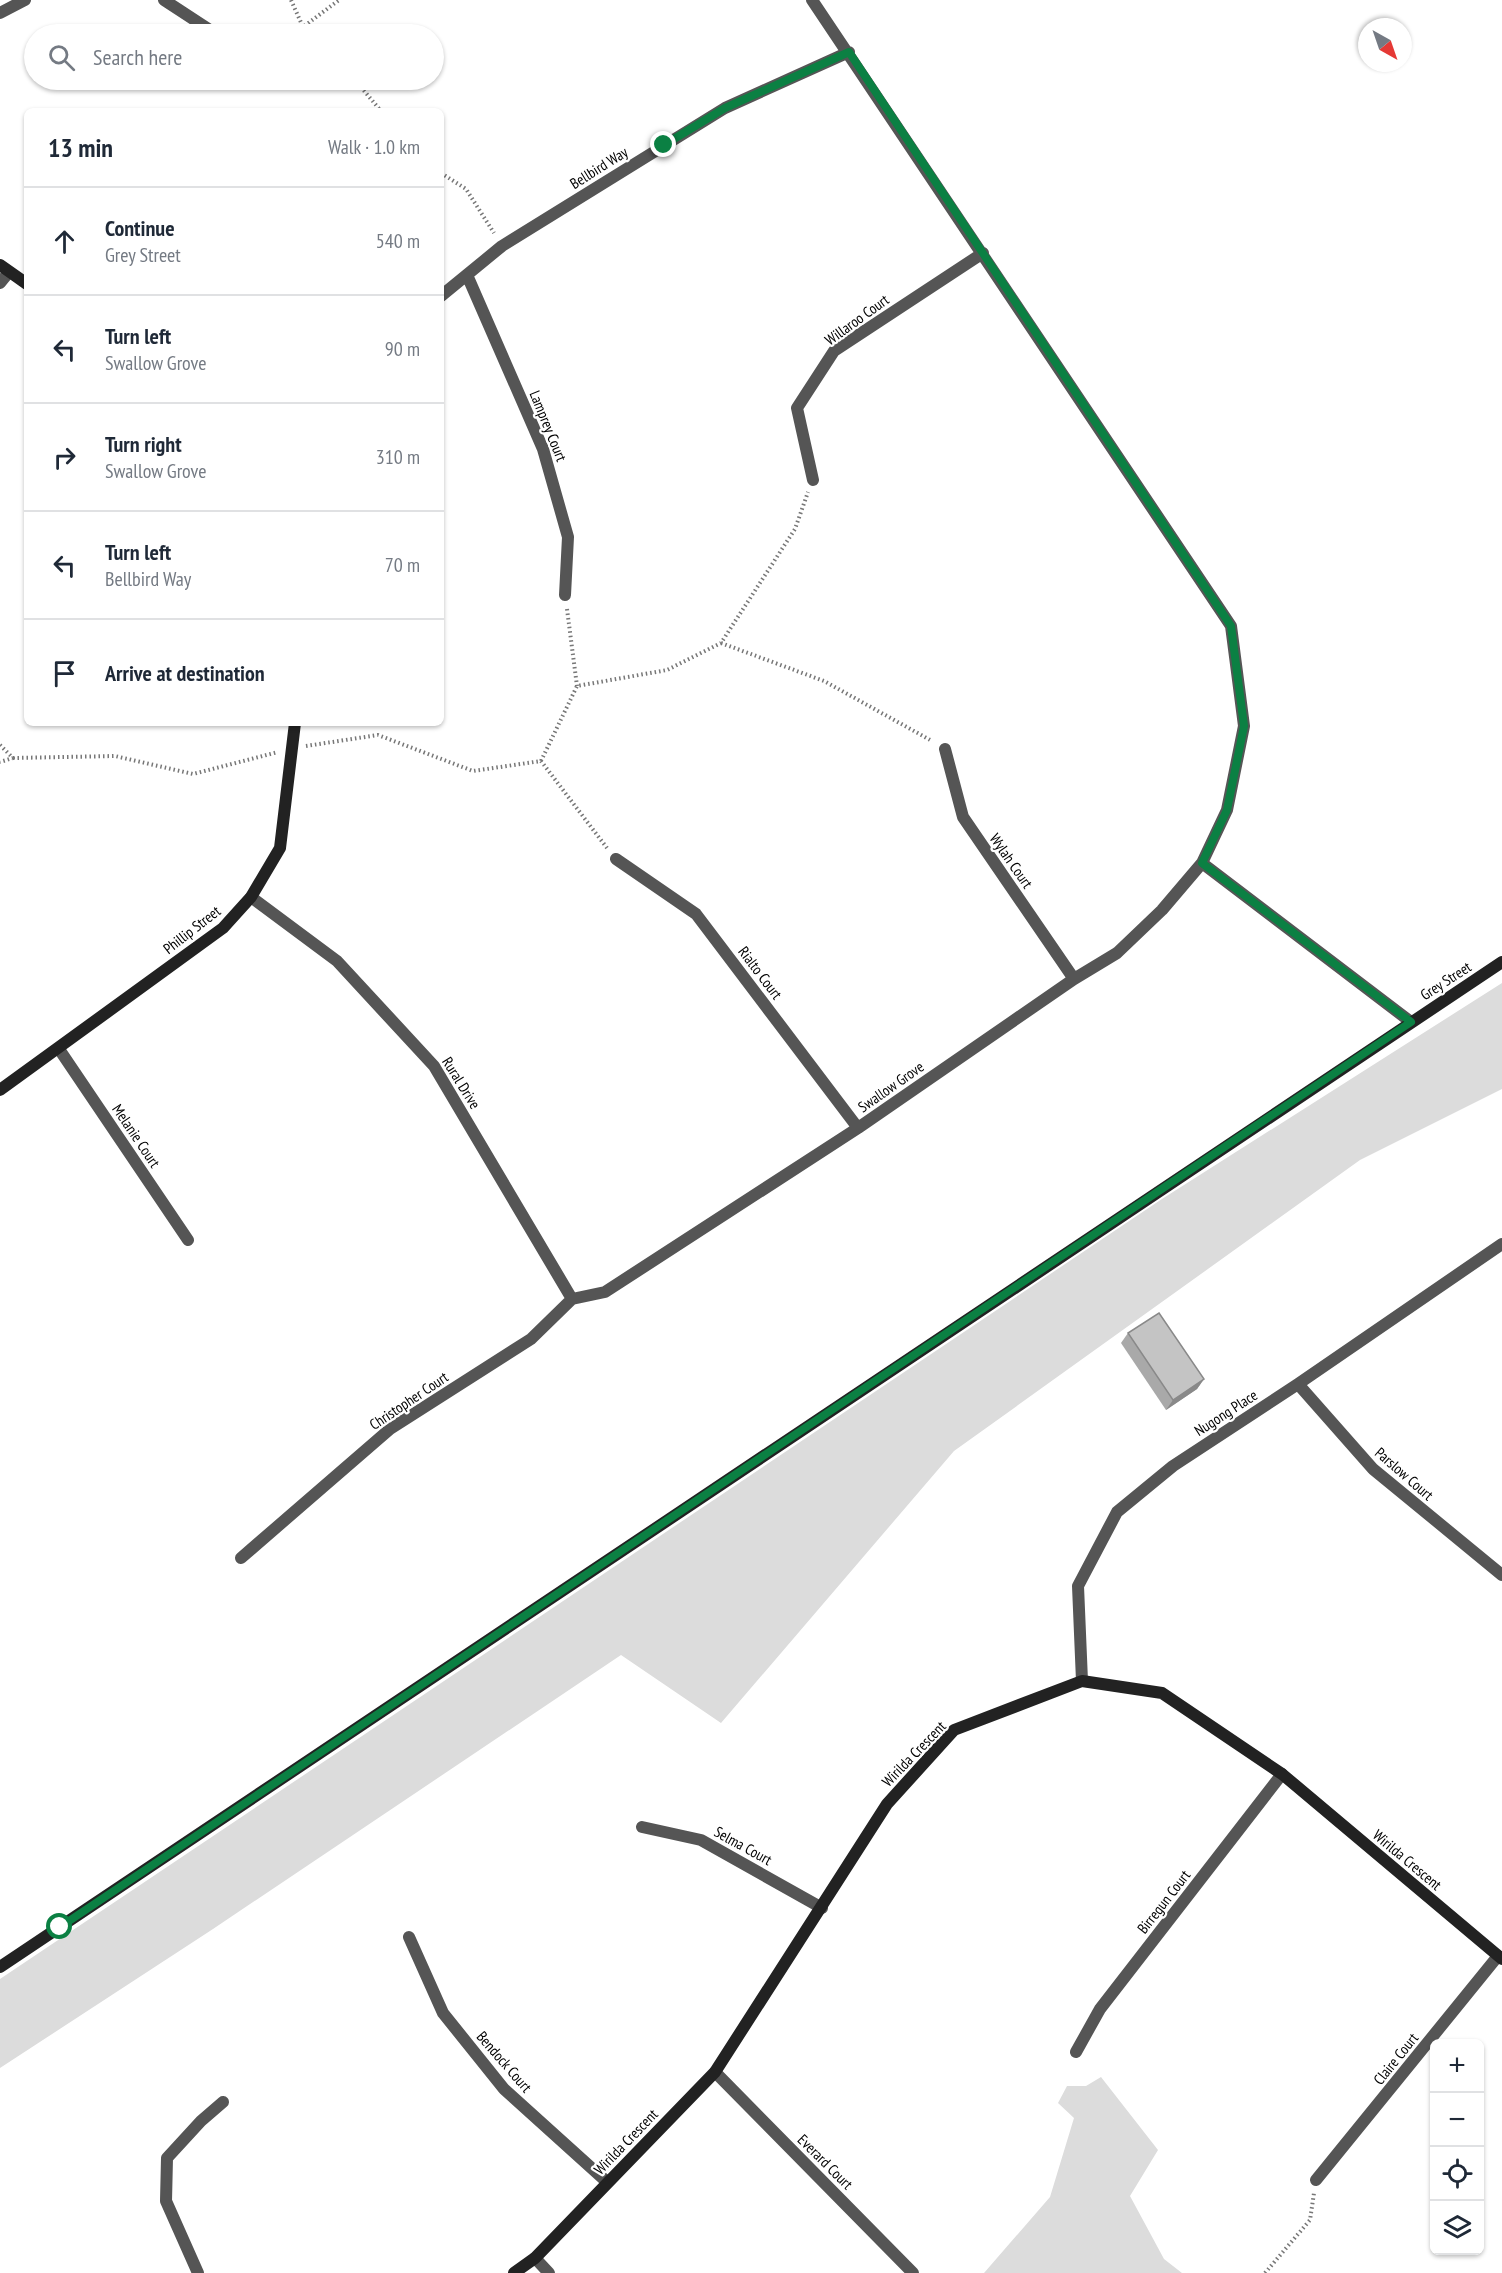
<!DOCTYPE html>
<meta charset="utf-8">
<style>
:root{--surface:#fff;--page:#f2f2f3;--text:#1f2937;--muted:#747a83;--line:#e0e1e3}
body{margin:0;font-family:"PT Sans Narrow",sans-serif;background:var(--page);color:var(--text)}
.controls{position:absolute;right:18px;bottom:18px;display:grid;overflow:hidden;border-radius:9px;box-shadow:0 2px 4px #0004}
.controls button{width:54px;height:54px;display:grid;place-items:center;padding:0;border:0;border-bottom:2px solid var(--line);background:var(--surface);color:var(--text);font:30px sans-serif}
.compass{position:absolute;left:1358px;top:18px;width:54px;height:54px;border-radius:50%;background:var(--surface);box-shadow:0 2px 4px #0004;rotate:140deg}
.stop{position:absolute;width:18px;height:18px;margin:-14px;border:4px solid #0b8043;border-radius:50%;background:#fff}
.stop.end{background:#0b8043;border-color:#fff;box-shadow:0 2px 6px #0008}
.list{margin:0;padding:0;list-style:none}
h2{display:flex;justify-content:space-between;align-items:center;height:78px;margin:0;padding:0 24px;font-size:26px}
h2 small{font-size:20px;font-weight:400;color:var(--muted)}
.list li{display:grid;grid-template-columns:39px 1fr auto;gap:18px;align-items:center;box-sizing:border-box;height:108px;padding:0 24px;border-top:2px solid var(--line)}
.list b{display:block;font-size:22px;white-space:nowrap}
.list p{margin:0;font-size:20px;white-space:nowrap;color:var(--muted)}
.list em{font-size:20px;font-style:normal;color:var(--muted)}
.icon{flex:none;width:33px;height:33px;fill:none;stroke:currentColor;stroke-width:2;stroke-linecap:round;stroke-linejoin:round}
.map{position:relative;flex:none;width:1502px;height:2273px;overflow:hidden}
.search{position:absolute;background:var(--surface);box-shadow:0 2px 4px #0004;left:24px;top:24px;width:420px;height:66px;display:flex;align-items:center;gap:15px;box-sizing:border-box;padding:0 21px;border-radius:33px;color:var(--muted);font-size:22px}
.panel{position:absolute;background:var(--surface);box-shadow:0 2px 4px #0004;left:24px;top:108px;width:420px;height:618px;border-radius:9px}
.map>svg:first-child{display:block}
.green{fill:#dcdcdc}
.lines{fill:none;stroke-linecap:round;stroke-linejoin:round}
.path{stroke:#777;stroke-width:4;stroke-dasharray:1.5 3;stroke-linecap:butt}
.street{stroke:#555;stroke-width:12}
.secondary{stroke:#222;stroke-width:12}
.wall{fill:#a9a9a9}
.shaded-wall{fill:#898989}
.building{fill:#c4c4c4;stroke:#898989;stroke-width:1.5}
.route{stroke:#0b8043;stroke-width:8}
.labels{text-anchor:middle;stroke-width:4.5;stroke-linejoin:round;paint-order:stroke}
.street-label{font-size:15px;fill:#000;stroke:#fff}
</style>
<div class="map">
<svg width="1502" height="2273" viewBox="0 0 1502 2273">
<rect width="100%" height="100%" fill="#fff"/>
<path class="green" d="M1502 983V1089L1360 1160 954 1451 721 1723 621 1655 213 1929 0 2068V1979L1162 1199Z
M1101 2077 1158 2150 1130 2196 1164 2259 1182 2273H984L1050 2197 1074 2118 1058 2103 1067 2086H1086Z"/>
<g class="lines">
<path class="path" d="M291 0 303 27 339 0
M289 34 303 27 311 34
M355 80 381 111
M441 173 466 189 494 233
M567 609 577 686
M721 643 824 681 932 741
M0 745 13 758 0 762
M306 746 378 735 473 771 541 761 607 848
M13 758 115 756 193 774 278 752
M541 761 577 686 667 670 721 643 795 529 808 492
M1265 2273 1310 2220 1314 2193"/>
<path class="street" d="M164 0 216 34
M0 13 25 0
M467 275 543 449 568 537 565 595
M0 283 9 272
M441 296 502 246 725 108 849 52
M813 480 797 408 834 351 983 253
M945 749 963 817 1074 979
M616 859 696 914 858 1128
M1202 863 1411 1022
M251 897 337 961 434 1066 572 1299
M59 1049 188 1240
M572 1299 605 1292 858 1128 1074 979 1117 953 1162 910 1202 863 1227 810 1244 726 1231 626 812 0
M1298 1384 1373 1469 1502 1575
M241 1558 390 1429 531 1339 572 1299
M1082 1681 1078 1586 1117 1512 1173 1466 1298 1384 1502 1244
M642 1827 701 1840 822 1908
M409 1937 443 2013 504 2089 607 2182
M1076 2052 1100 2009 1282 1774
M715 2072 913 2273
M1316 2180 1498 1956
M535 2258 549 2273
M198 2273 166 2201 167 2158 201 2121 223 2102"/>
<path class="secondary" d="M0 265 27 284
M0 1090 223 928 251 897 280 848 295 723
M0 1967 1502 962
M514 2273 535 2258 715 2072 887 1804 954 1730 1082 1681 1162 1693 1282 1774 1502 1959"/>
</g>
<path class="wall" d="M1128 1333 1204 1379 1197 1389 1166 1410 1121 1343Z"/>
<path class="shaded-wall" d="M1204 1379 1197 1389 1166 1410 1173 1400Z"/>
<path class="building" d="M1159 1313 1204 1379 1173 1400 1128 1333Z"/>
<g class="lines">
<path class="route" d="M60 1927 1411 1022 1202 863 1227 810 1244 726 1231 626 849 52 725 108 664 145"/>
</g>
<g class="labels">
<g class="street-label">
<text transform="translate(599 168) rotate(-32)" y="5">Bellbird Way</text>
<text transform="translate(857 320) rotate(-36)" y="5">Willaroo Court</text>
<text transform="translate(548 426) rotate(68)" y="5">Lamprey Court</text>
<text transform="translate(1011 861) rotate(55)" y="5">Wylah Court</text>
<text transform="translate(192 930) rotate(-38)" y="5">Phillip Street</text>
<text transform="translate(760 973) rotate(53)" y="5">Rialto Court</text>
<text transform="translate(1446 981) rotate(-33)" y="5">Grey Street</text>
<text transform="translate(461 1083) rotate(58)" y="5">Rural Drive</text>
<text transform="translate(891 1087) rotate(-35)" y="5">Swallow Grove</text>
<text transform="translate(136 1136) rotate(56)" y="5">Melanie Court</text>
<text transform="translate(409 1401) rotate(-34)" y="5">Christopher Court</text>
<text transform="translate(1226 1413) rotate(-33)" y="5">Nugong Place</text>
<text transform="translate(1404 1474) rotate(41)" y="5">Parslow Court</text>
<text transform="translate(914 1754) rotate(-46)" y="5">Wirilda Crescent</text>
<text transform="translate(743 1846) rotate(29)" y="5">Selma Court</text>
<text transform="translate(1407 1860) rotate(40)" y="5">Wirilda Crescent</text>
<text transform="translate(1164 1902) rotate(-52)" y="5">Birregun Court</text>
<text transform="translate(1396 2059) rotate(-51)" y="5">Claire Court</text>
<text transform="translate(504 2062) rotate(49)" y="5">Bendock Court</text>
<text transform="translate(626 2142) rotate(-46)" y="5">Wirilda Crescent</text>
<text transform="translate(825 2162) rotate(45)" y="5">Everard Court</text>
</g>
</g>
</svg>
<div class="controls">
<button>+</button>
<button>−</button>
<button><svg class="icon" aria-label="locate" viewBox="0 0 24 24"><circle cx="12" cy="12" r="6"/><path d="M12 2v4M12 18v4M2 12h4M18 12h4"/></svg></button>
<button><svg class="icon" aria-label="layers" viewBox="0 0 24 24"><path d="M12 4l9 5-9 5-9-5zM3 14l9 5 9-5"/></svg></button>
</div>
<svg class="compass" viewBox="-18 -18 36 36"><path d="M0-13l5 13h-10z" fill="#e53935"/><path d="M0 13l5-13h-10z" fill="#747a83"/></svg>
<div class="stop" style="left:60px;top:1927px"></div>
<div class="stop end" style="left:664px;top:145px"></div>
<div class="search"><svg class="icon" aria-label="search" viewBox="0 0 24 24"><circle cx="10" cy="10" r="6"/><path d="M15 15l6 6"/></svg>Search here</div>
<section class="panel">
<h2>13 min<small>Walk · 1.0 km</small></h2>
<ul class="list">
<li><svg class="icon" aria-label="ahead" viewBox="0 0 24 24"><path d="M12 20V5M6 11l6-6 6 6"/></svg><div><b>Continue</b><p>Grey Street</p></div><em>540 m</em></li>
<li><svg class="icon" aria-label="left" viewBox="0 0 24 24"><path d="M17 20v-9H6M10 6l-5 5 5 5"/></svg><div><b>Turn left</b><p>Swallow Grove</p></div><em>90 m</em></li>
<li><svg class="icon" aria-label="right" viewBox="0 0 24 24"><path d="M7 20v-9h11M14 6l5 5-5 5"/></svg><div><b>Turn right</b><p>Swallow Grove</p></div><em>310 m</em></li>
<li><svg class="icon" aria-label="left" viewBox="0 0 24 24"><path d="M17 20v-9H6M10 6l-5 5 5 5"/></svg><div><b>Turn left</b><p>Bellbird Way</p></div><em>70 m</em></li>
<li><svg class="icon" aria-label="arrive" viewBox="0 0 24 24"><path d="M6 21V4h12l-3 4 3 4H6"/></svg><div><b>Arrive at destination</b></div></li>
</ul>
</section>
</div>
